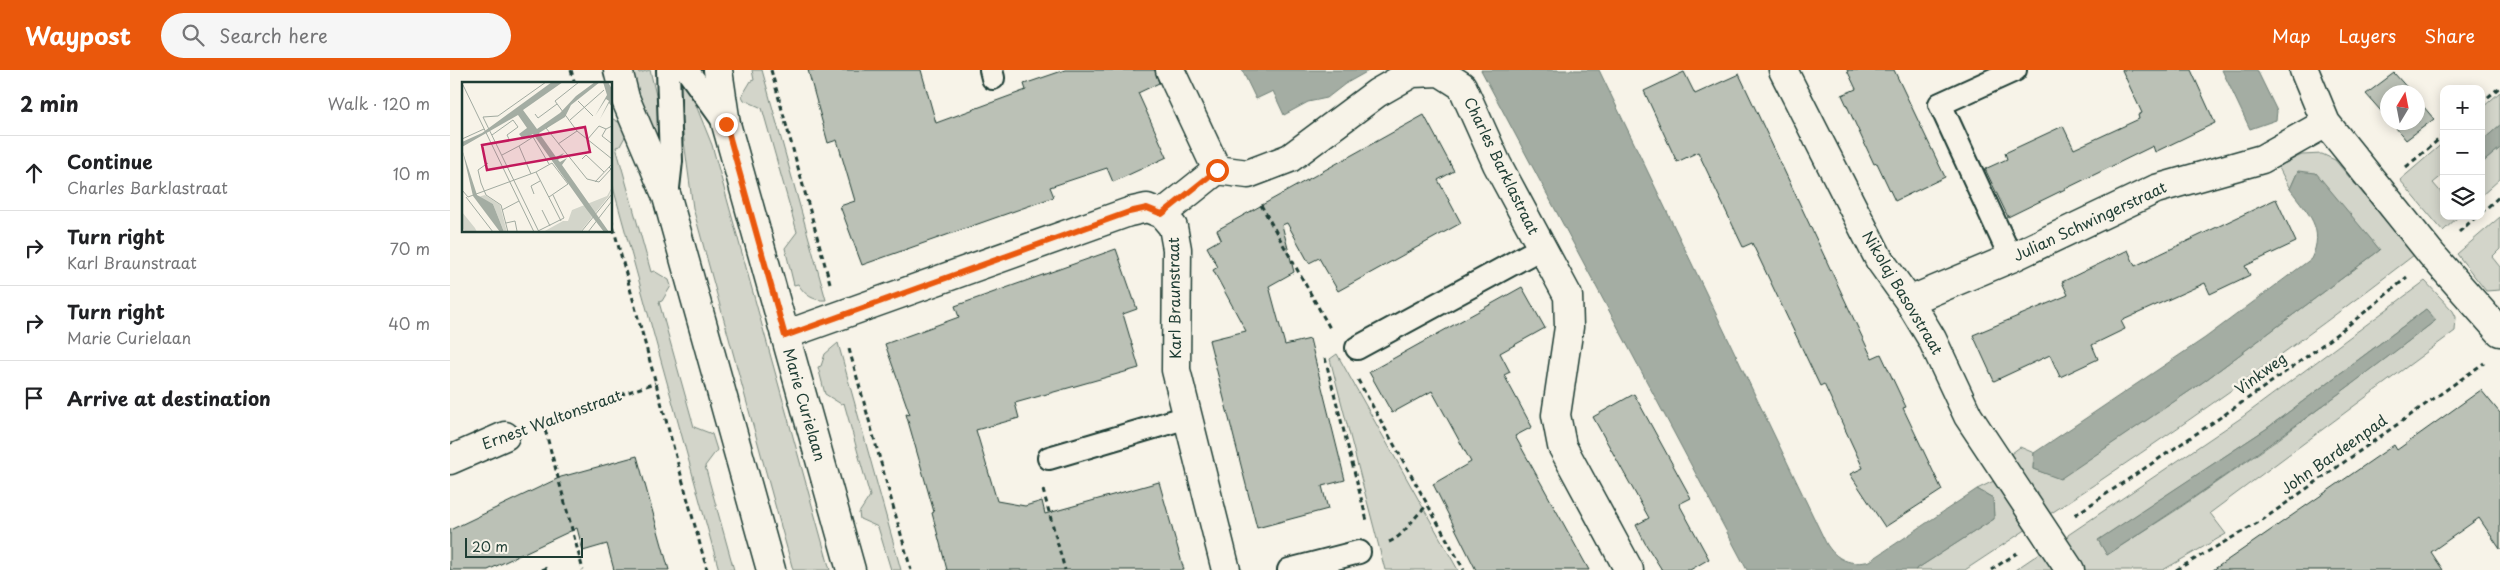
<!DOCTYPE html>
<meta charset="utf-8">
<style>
:root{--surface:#fff;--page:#f6f6f6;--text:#202124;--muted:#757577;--line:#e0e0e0;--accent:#ea580c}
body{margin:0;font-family:"Playpen Sans",sans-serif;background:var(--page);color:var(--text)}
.controls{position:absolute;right:15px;top:15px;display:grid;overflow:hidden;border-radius:10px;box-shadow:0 2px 12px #0003}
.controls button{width:45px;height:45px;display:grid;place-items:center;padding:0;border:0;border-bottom:1px solid var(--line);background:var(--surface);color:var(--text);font:25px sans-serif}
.compass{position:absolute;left:1930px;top:15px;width:45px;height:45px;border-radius:50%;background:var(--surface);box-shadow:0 2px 12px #0003;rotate:10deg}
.scale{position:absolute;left:15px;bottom:12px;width:118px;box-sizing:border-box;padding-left:5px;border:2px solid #1f3d34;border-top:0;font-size:14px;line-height:18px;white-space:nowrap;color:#1f3d34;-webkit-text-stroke:4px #f7f3e8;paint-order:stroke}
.stop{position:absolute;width:15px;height:15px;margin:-11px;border:4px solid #ea580c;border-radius:50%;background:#fff}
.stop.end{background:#ea580c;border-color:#fff;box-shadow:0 1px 5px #0008}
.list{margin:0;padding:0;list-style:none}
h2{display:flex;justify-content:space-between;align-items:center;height:65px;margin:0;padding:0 20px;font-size:21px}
h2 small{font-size:16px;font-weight:400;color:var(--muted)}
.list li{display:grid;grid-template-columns:32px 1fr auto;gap:15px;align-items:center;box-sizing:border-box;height:75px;padding:0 20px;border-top:1px solid var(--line)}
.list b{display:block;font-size:19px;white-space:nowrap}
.list p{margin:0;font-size:16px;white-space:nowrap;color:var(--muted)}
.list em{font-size:16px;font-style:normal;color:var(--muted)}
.icon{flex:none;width:28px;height:28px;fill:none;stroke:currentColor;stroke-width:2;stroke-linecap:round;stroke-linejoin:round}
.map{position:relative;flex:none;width:2050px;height:500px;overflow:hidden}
header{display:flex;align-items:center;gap:30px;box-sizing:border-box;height:70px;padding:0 25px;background:var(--accent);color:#fff}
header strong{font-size:24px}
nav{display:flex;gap:28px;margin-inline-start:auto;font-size:18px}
.search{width:350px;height:45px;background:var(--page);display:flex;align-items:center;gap:12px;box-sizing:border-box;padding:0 18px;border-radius:28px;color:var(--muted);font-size:19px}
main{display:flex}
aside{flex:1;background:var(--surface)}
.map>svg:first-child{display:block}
.green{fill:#d3d5ca;stroke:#79897f;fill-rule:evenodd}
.water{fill:#a4ada3;stroke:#6f8077}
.building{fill:#bbc1b6;stroke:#1f3d34}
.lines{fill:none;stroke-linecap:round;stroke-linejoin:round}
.lane-casing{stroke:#1f3d34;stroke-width:26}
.street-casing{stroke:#1f3d34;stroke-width:31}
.secondary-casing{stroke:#1f3d34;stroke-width:31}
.path{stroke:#1f3d34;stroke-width:3;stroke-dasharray:5 4;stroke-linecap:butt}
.lane{stroke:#f7f3e8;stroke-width:22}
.street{stroke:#f7f3e8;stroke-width:28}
.secondary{stroke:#f7f3e8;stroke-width:28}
.route{stroke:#ea580c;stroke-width:6}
.labels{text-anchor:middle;stroke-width:5;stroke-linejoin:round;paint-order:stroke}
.street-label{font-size:15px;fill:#1f3d34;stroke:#f7f3e8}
.inset-road{fill:none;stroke:#a1aaa0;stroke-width:1}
.view{fill:#c2185b;fill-opacity:0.15;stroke:#c2185b;stroke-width:2.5}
.inset-edge{fill:none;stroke:#1f3d34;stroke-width:2.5}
</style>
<header>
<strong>Waypost</strong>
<div class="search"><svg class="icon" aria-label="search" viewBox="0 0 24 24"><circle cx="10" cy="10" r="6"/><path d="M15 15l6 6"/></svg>Search here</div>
<nav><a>Map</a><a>Layers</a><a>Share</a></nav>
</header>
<main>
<aside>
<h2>2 min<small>Walk · 120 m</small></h2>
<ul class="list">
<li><svg class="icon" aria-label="ahead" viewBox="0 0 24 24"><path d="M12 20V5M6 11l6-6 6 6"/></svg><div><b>Continue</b><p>Charles Barklastraat</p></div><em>10 m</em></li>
<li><svg class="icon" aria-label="right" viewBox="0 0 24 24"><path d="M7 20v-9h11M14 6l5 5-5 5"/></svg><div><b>Turn right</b><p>Karl Braunstraat</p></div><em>70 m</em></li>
<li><svg class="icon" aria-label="right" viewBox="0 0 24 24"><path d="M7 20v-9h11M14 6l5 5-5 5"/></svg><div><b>Turn right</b><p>Marie Curielaan</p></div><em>40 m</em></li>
<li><svg class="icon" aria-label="arrive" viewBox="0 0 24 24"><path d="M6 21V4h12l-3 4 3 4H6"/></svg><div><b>Arrive at destination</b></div></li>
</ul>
</aside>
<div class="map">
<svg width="2050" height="500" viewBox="0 0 2050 500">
<rect width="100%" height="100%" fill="#f7f3e8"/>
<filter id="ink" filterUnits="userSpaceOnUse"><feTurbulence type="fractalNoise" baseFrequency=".02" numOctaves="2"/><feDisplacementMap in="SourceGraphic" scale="10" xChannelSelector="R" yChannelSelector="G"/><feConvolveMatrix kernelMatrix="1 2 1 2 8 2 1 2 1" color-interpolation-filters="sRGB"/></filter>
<g filter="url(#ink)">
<path class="green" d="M182 0H188L189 3 200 0 209 38 211 74 204 79Z
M302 0H312L376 230C363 231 355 225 348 214L344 215 335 178 347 162 312 38 294 30 292 26 301 11 304 10Z
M231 15 239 18 262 75 380 500H343L243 138 227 19Z
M2050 22V55L2031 72V39Z
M161 48 176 56 178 61 170 76 166 77 201 202 204 201 219 210 221 216 212 231 209 232 244 357 262 364 267 380 255 396 284 500H269L161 110Z
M1994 72V104L1983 113 1994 126V146H2009L1993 161 1950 110Z
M2050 78V109L2031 126V94Z
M1872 84 1885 90 1964 185C1845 277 1723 363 1597 446L1558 386 1570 377 1584 383 1583 399 1610 408 1753 312 1930 180 1848 101 1840 119 1828 96 1852 85Z
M2050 147V179L2042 187 2050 197V220L2036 221 2007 184Z
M1975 211 2003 241 2006 247 2005 261 1760 443 1776 464 1713 500H1634L1616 474 1618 465 1791 348ZM1976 239 1985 251 1826 371 1725 441 1657 485 1649 470 1816 359Z
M388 273 451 500H441L428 457 410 449 409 443 420 426 394 333 391 334 375 324 368 297 371 296 375 284Z
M887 284 1008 500H935L880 289Z
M1548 409 1580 457 1515 500H1465L1544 449 1543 428 1527 419Z
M1593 481 1606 500H1565Z"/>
<path class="water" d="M792 0H920L895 14 877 28 858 32 834 45 823 21 806 29Z
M1031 0H1149L1376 473C1386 490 1401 496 1420 491L1527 419 1543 428 1544 449 1465 500H1297Z
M1772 0H1807L1827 41 1826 50 1800 59Z
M2050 55V78L2031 94V72Z
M1848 101 1866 103 1930 180 1753 312 1610 409 1583 399 1584 383 1755 268 1861 189C1876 158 1858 144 1840 119Z
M1976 239 1986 250C1879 333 1770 412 1657 485L1648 470 1816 359Z"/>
<path class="building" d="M358 0H471L486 53 576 20 574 14 615 0H705L709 13 688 23 717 87 663 112 657 98 600 117 604 127 412 195 390 136 405 131 387 70 378 73Z
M1397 0H1444L1495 107 1445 131 1427 93 1424 94 1392 25 1406 19Z
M1672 0H1741L1765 53 1705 82 1703 76 1558 147 1535 99 1557 89 1555 83 1613 56 1624 79 1689 49 1688 45 1692 43Z
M1234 2 1245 24 1289 4 1422 288 1431 284 1456 337 1453 338 1492 420 1435 457 1400 404 1413 398 1374 314 1370 316 1302 173 1293 177 1248 82 1227 92 1194 21Z
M1944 3 1961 22H1938V49L1916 24Z
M1968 30 1984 49 1956 70 1941 52H1968Z
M974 45 1004 101 988 110 1011 153 888 221 869 188 859 193 837 153 832 155 844 202 819 216 835 275 860 269 895 410 872 416 878 439 807 458 759 270 796 261 763 200 768 197 757 177 771 169 767 160Z
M1826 129 1846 172 1795 196 1800 205 1760 224 1755 213 1671 251 1675 259 1642 275 1648 289 1610 307 1600 285 1544 311 1523 265 1618 225 1612 212 1678 180 1685 196Z
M666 179 687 239 673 244 689 298 565 333 569 348 526 360 547 431 575 436 592 431 595 444 709 412 734 500H497L482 443 484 442 456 344 460 345 435 274 509 247 505 236Z
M1072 217 1095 258 1050 283 1060 302 1054 305 1082 357 1065 366 1139 500H1026L983 414 1021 392 982 321 942 343 919 302Z
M2031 320 2050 343V479L2029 448 1981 482 1993 500H1763L1944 375 1947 380Z
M1184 324 1241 428 1229 434 1259 489 1240 500H1212L1195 473 1186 455 1199 448 1143 347Z
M187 386 219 500H164L157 474 133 481 127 458 38 500H0V460L111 407Z"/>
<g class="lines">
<defs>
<path id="lane" d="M237 0 275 53
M541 0 543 8
M217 127 221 91 218 0
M1561 188 1490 34 1565 0
M907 278 1091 178
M599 388 738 347
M839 500 909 482"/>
<path id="street" d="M720 0 767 100
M1333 0 1429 189 1459 231 1482 269 1518 346 1620 500
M1854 0 1876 53 1982 185 2050 262
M712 144 767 100 798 104 840 88 927 23 962 3 990 2 1012 16 1047 94 1118 226 1119 257 1106 345 1112 376 1179 500
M1459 231 1561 188 1706 119 1812 89 1876 53
M335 265 679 142 697 138 712 144 723 157 727 179 726 300 776 500
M0 390 55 366"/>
<path id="secondary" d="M168 0 175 28 217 127 321 500
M268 0 276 54 401 500"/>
</defs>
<use href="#lane" class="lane-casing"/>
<use href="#street" class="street-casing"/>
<use href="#secondary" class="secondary-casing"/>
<path class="path" d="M121 0 125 14
M321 0 380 213
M2031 33 2050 17
M1956 97 1994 65
M811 135 881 260
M2031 143 2050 126
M161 149 257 500
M2009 162 2027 146
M399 279 461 500
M875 288 917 451
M908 310 1014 500
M93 352 133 500
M85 354 205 313
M593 420 615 500
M1625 445C1737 369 1854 296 1957 207
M939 472C956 465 963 446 978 435
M92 500 97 498 98 500
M1541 500 1567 483
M1726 500 1811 451 2034 293"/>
<use href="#lane" class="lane"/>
<use href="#street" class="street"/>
<use href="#secondary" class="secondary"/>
</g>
</g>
<g class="lines" filter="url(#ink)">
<path class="route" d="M276 54 335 266 679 142 697 138 712 144 767 100"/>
</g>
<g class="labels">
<g class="street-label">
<text transform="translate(1051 96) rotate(64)" y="5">Charles Barklastraat</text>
<text transform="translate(1640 152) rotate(-25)" y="5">Julian Schwingerstraat</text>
<text transform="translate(1452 223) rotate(59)" y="5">Nikolaj Basovstraat</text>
<text transform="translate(725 228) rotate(-91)" y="5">Karl Braunstraat</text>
<text transform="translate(1811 304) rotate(-36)" y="5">Vinkweg</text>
<text transform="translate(354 335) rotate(74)" y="5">Marie Curielaan</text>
<text transform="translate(102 350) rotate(-20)" y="5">Ernest Waltonstraat</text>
<text transform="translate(1884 385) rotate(-35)" y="5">John Bardeenpad</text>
</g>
</g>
<g transform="translate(12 12)">
<rect width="150" height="150" fill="#f7f3e8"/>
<path d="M150 105 147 114 118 150H81L101 139H106L110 128 145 114ZM23 113 38 123 45 150H42L31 122 16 115ZM0 130 13 146 15 150H4L0 146Z" fill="#d3d5ca"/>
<path d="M90 0H101L61 28 75 47 98 31 114 14 133 0H138L109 23 103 35 77 51 94 75 102 71 96 78 98 80 105 76 100 83 147 150H142L125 128 71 52 61 57 57 52 65 46 56 33 0 65V60L20 51ZM141 0H146L150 7V25L147 21 138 37 147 19 144 17 133 34 145 13ZM0 67 15 113 31 122 42 150H38L11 114Z" fill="#a4ada3"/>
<path class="inset-road" d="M117 0 93 19 115 49 150 77M1 3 72 150M116 19 131 34M73 32 76 36 95 22M21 35 77 150M21 35 36 34 84 0M108 38 142 8M94 39 84 46 125 97 137 100 149 87 147 85M144 47 140 54 149 61M30 53 51 38 56 45 45 53 48 59M0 57 22 47M125 58 137 44 144 47 150 44M96 62 115 49M57 64 71 55 87 82M40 73 57 64 69 92M120 77 124 73 142 90M26 81 16 88 19 101 24 113 39 123 46 150M74 90 99 139M133 100 150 82M0 108 6 115 74 90 90 81 106 102 87 115M72 112 69 104 78 99M4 115 31 150M40 128 57 119M80 128 88 144M44 141 53 139 55 149M76 149 102 136 91 113M119 150 150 112M126 150 150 119"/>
<path class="view" d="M123 45 128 70 25 88 20 63Z"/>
<rect width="150" height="150" class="inset-edge"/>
</g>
</svg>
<div class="controls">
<button>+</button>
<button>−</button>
<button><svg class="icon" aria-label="layers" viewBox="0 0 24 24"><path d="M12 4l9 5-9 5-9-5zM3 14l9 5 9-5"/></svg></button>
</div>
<svg class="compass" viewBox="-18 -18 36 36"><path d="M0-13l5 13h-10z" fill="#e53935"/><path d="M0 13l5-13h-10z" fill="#757577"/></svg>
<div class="scale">20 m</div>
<div class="stop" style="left:767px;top:100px"></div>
<div class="stop end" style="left:276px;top:54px"></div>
</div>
</main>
